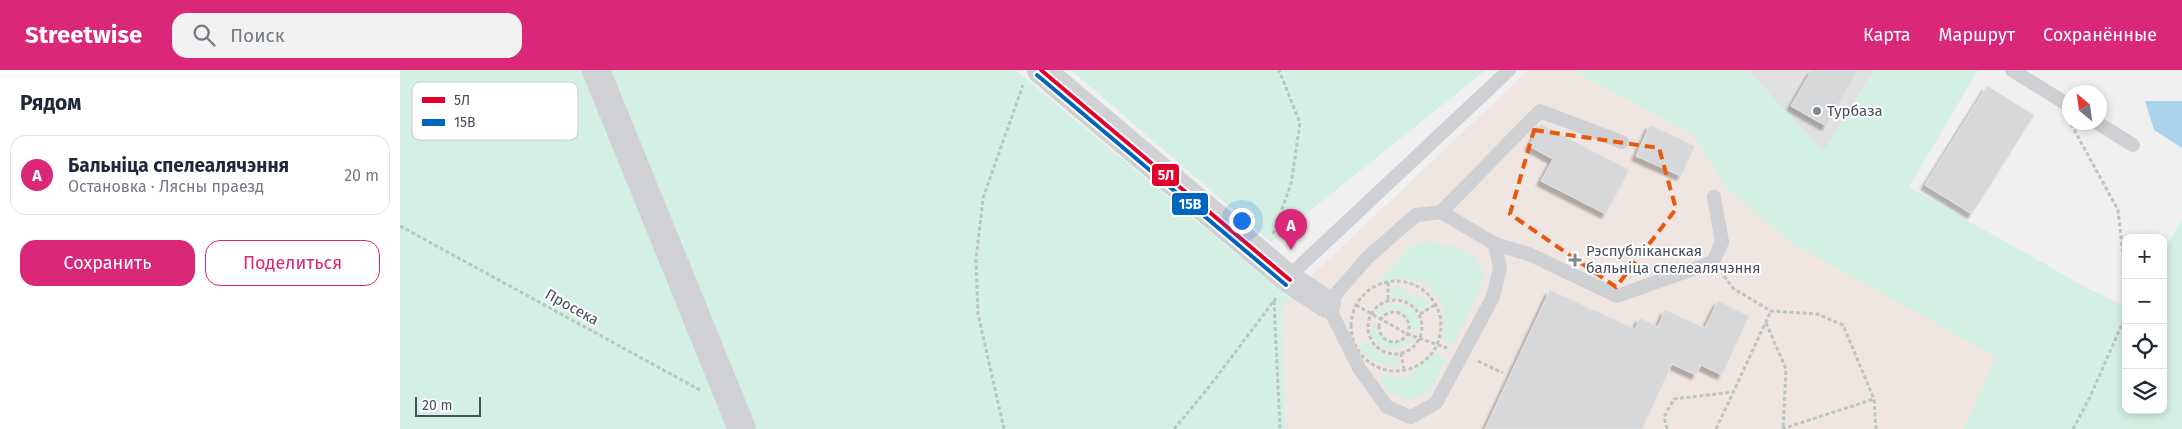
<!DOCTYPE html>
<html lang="ru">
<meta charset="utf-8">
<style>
:root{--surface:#fff;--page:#f2f2f3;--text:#1f2937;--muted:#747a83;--line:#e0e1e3;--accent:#db2777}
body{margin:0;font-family:"Fira Sans",sans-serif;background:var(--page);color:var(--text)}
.controls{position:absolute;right:15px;bottom:15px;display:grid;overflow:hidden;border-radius:10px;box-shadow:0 2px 8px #0003}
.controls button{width:45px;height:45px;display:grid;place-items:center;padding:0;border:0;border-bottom:1px solid var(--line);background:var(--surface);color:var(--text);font:25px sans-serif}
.compass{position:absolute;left:1662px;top:15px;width:45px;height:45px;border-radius:50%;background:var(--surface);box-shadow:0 2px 8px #0003;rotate:331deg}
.scale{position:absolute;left:15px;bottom:12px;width:66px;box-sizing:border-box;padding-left:5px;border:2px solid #474e5c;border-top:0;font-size:14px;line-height:18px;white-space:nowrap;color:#474e5c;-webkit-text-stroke:4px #fff;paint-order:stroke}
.you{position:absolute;left:841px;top:150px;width:18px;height:18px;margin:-12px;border:4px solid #fff;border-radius:50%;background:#1a73e8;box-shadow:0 0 0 8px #1a73e833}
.badge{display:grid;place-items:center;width:32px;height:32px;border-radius:50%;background:var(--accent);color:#fff;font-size:16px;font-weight:700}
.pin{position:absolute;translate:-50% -41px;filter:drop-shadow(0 1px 2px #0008)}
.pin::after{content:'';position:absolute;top:26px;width:18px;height:15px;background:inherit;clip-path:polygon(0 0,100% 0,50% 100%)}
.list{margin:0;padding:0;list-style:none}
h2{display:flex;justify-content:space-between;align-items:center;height:65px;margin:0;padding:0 20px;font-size:21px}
h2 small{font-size:16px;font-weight:400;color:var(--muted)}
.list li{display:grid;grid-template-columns:32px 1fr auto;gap:15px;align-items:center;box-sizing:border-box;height:80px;margin:0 10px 10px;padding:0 10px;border:1px solid var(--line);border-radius:15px}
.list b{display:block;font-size:19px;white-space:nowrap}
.list p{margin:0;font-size:16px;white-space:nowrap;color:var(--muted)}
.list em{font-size:16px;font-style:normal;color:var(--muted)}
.actions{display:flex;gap:10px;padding:15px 20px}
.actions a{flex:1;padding:11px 0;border:1px solid var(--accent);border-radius:15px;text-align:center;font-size:18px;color:var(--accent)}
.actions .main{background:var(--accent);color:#fff}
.icon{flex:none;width:28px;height:28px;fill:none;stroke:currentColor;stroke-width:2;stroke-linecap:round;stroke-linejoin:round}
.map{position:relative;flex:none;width:1782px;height:359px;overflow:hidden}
header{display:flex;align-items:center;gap:30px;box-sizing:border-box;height:70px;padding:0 25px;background:var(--accent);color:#fff}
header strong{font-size:24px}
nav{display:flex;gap:28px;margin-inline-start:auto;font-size:18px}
.search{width:350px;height:45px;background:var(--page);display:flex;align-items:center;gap:12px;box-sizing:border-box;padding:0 18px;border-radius:15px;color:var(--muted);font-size:19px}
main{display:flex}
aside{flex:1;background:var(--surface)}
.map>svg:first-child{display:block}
.education{fill:#e2e1e2}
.medical{fill:#efe5e1}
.green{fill:#d4efe3}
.water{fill:#aad3ec}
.building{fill:#d7d8da;stroke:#e1e2e3;filter:url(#shadow)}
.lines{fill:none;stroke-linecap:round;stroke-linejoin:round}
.path{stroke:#bac5c4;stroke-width:3;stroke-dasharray:4 2.5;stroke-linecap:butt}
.lane{stroke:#cfd0d3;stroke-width:14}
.secondary{stroke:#cfd1d4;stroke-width:28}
.bus-1-casing{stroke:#fff;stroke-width:8}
.bus-2-casing{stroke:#fff;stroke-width:8}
.bus-1{stroke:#e4002b;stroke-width:4}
.bus-2{stroke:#0065bd;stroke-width:4}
.marked{fill:none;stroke:#e8590c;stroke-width:4;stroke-dasharray:10 6;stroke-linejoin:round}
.poi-dot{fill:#828790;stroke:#fff;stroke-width:2}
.labels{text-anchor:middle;stroke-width:4;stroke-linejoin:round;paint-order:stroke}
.poi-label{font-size:15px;fill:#474e5c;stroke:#fff;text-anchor:start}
.street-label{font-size:15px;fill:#474e5c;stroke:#fff}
.key{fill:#fff;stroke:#c8cace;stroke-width:1}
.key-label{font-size:14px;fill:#474e5c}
.line-badge{stroke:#fff;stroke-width:2}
.badge-label{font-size:14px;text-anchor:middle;font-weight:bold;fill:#fff}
</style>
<header>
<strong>Streetwise</strong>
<div class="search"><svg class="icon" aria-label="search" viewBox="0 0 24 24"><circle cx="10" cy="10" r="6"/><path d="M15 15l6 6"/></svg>Поиск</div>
<nav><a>Карта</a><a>Маршрут</a><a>Сохранённые</a></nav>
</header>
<main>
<aside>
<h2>Рядом<small></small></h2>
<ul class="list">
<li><span class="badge">A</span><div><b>Бальніца спелеалячэння</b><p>Остановка · Лясны праезд</p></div><em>20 m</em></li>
</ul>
<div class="actions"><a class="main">Сохранить</a><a>Поделиться</a></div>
</aside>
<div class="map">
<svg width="1782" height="359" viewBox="0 0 1782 359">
<defs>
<filter id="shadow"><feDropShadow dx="-4.5" dy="4.5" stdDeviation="1" flood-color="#0004"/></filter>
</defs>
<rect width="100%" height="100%" fill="#f0f0f0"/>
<path class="education" d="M1347 0H1474L1424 82Z"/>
<path class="medical" d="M1128 0H1171L1292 64 1328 120 1653 316 1634 359H885L882 237 910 207Z"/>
<path class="green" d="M0 0H615L890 229 882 237 885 359H0Z
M671 0H1086L871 172Z
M1171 0H1347L1424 81 1474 0H1578L1509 117 1689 219 1726 237V340H1763V181L1782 150V359H1564L1596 287 1390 172 1328 120 1292 64Z
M1027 172 1054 176 1075 187 1085 205 1075 232 1053 274 1042 270 1045 260 1042 245 1046 242 1041 229 1033 225 1025 213 999 208 978 212 1010 176Z
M1000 216 1015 227 1024 228 1030 236 1020 241C1013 231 1004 228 992 227L990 218Z
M990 234C1006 232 1023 243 1019 261L1010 258C1010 246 1005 240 992 239L982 245 976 243Z
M971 253 977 255V263L985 271 996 273 1006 267 1013 272 991 280 982 277 973 270Z
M967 272C974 281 985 288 997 287L998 296C980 296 968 292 959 276Z
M1038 282 1046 288C1041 297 1038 309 1032 317 1015 338 986 329 979 305H994L1000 310 1013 305 1017 297Z"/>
<path class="water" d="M1745 31H1782V78L1754 60Z"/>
<path class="building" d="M1412 0H1458L1426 56 1391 36Z
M1587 16 1634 45 1572 144 1525 115Z
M1141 54 1229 100 1206 144 1141 111 1153 89 1129 76Z
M1250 55 1295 76 1281 106 1236 86Z
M1150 220 1235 259 1240 248 1258 257 1265 240 1305 258 1318 231 1349 246 1322 305 1301 295 1296 305 1272 294 1242 359H1085Z"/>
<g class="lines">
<path class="path" d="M1671 54 1718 140 1726 211
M0 156 300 320
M873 164 891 114 900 53 879 0
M1324 206 1334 219 1371 241 1417 244 1443 255 1474 329 1476 359
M951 256a45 45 0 1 1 90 0a45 45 0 1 1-90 0Z
M988 212V230
M968 257a27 27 0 1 1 54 0a27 27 0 1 1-54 0Z
M874 231 880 359
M956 235 1007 264 1047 278
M979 257a15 15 0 1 1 30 0a15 15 0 1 1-30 0Z
M1020 244 1035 235
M1366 253 1386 299 1383 359
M1001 283 1004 300
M1078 291 1103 303
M604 359 578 244 576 189 583 128 623 15
M774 359 809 317 876 228
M1267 359 1264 347 1274 329 1333 322
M1316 359 1371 241
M1382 359 1474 329
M1673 359 1690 327 1726 245"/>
<path class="lane" d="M1612 0 1670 36
M1696 52 1733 75
M1041 142 1095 174 1100 198 1093 227 1036 333 1011 347 987 337 959 298 927 234 968 187 1016 145Z
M1041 142 1140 41 1222 72
M1095 174 1131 185 1217 226 1313 192 1322 172 1314 127
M890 210 899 197 1109 0"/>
<path class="secondary" d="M196 0 342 359
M641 0 890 210 927 234"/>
<defs>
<path id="bus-1" d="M641 0 890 210"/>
<path id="bus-2" d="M637 5 886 215"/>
</defs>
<use href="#bus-1" class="bus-1-casing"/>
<use href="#bus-2" class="bus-2-casing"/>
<use href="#bus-1" class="bus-1"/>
<use href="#bus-2" class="bus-2"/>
</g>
<path class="marked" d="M1134 60 1259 78 1276 139 1216 217 1110 144Z"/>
<g class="poi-dot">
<circle cx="1417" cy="41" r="5"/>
<path d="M1172.5 182.5h5v5h5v5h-5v5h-5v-5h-5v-5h5z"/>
</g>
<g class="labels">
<g class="poi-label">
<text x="1427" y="46">Турбаза</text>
<text x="1186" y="186">Рэспубліканская<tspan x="1186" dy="17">бальніца спелеалячэння</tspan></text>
</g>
<g class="street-label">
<text transform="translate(172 237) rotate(29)" y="5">Просека</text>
</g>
</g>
<rect x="12" y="12" width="166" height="58" rx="8" class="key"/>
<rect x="22" y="27" width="23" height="6" fill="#e4002b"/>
<rect x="22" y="49" width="23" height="7" fill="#0065bd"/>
<g class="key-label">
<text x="54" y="35">5Л</text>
<text x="54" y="57">15В</text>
</g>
<g class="line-badge">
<rect x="751" y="93" width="29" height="24" rx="5" fill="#e4002b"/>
<rect x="771" y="122" width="38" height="24" rx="5" fill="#0065bd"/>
</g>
<g class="badge-label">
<text x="766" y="110">5Л</text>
<text x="790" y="139">15В</text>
</g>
</svg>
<div class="controls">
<button>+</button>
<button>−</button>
<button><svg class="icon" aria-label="locate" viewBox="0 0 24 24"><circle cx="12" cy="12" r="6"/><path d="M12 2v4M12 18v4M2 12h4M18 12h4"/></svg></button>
<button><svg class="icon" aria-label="layers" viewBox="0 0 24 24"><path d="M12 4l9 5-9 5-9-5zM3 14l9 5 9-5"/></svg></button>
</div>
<svg class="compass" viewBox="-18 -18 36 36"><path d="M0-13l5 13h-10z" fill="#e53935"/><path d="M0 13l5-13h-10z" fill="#747a83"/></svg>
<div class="scale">20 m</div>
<div class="you"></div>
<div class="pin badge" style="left:891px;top:180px">A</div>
</div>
</main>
